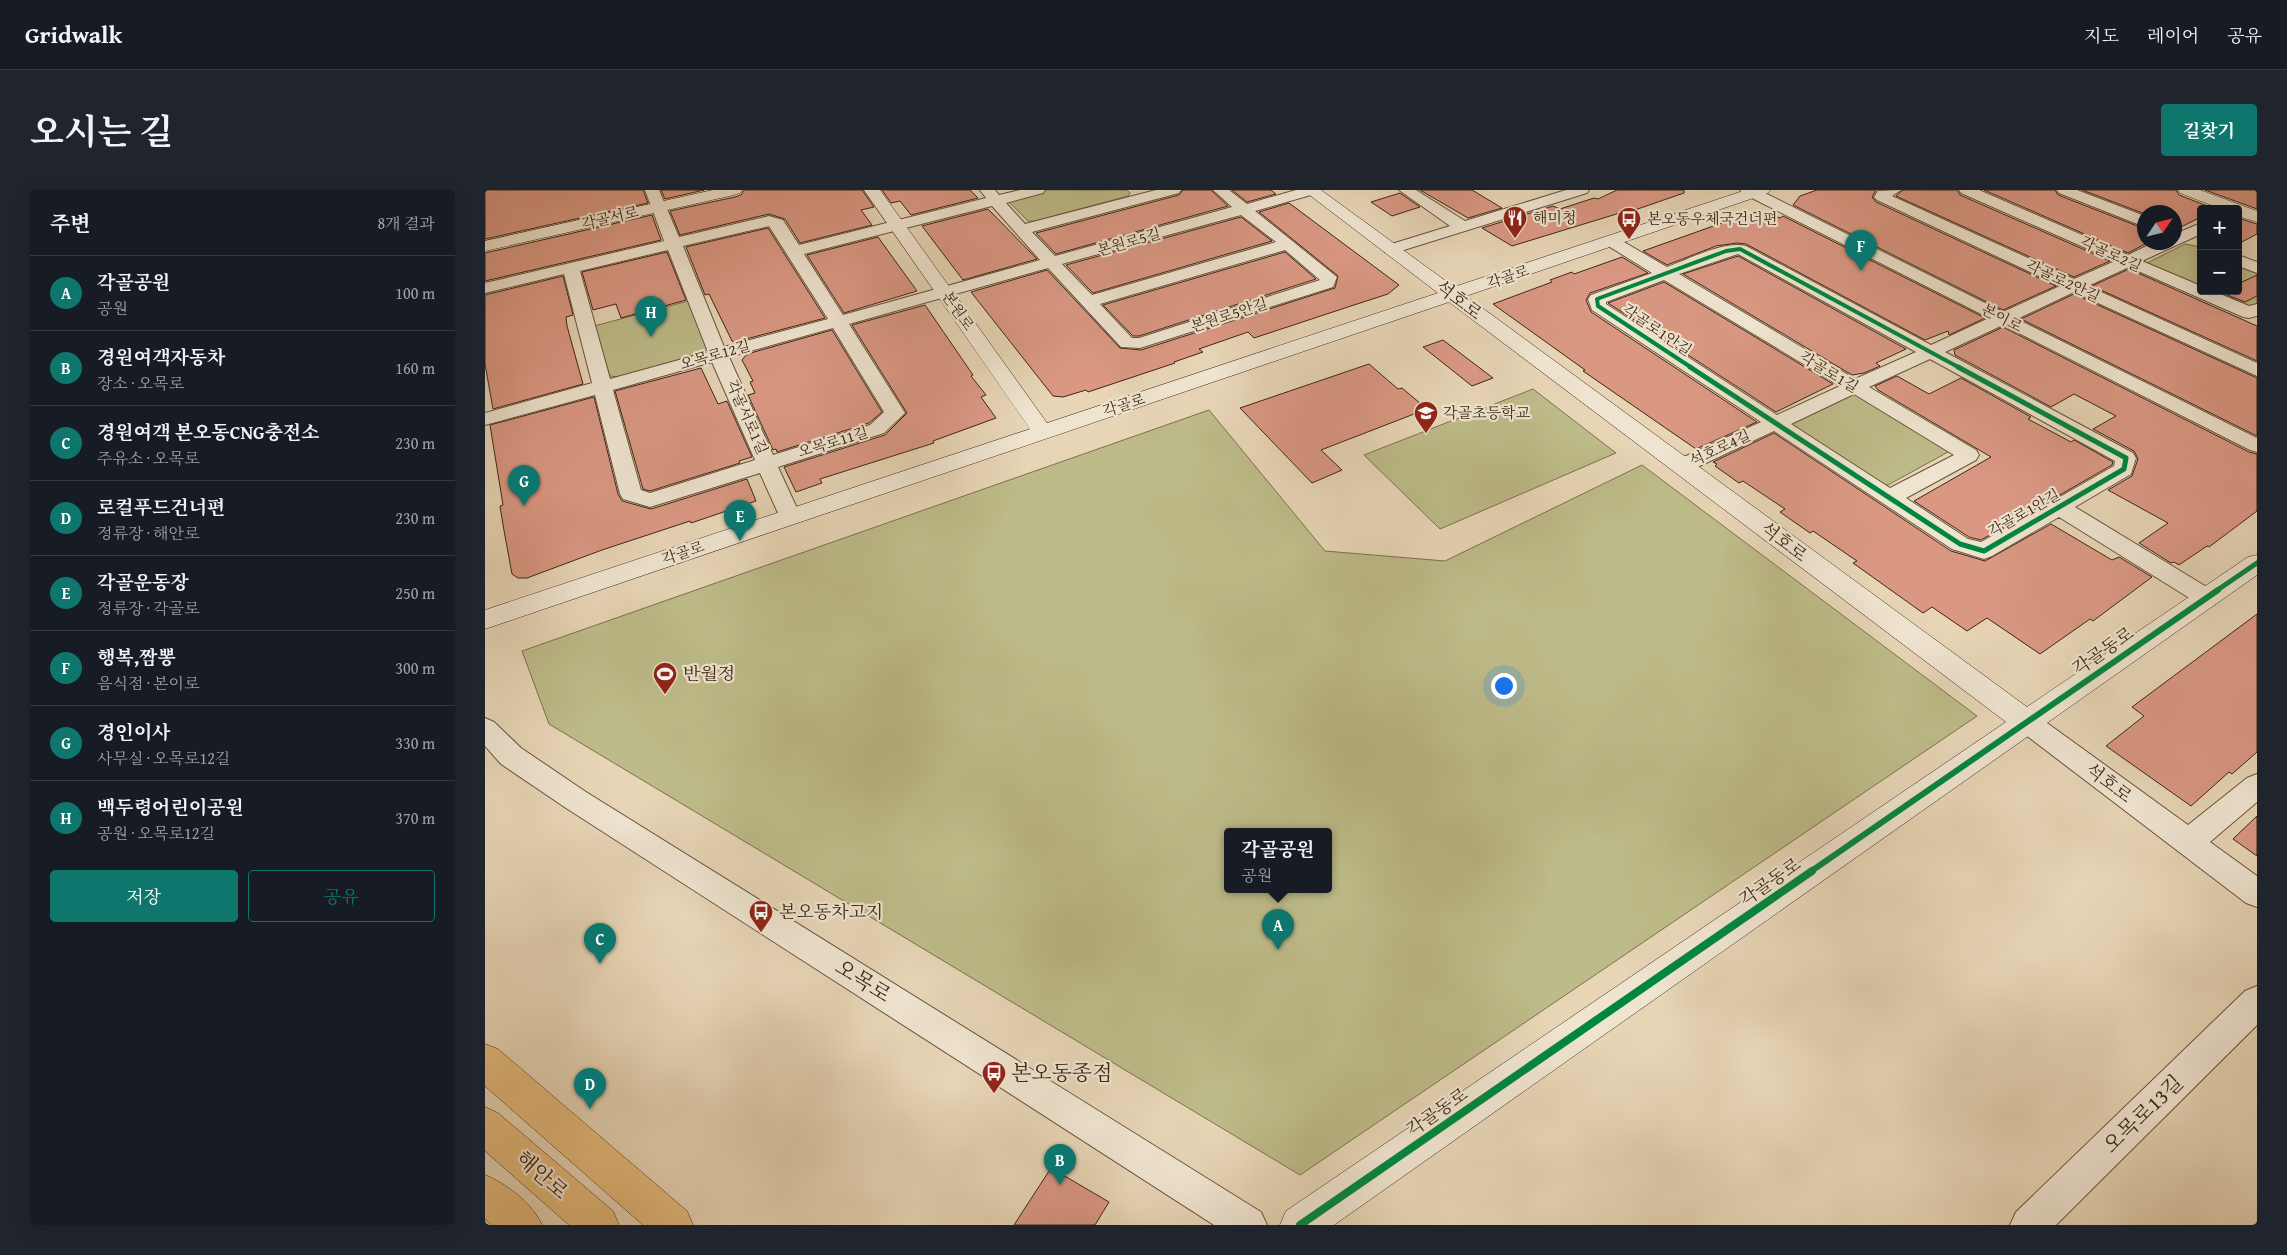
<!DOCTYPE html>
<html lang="ko">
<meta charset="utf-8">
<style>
:root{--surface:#171b24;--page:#20242c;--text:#f1f3f6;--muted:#9ea1a6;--line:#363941;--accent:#0f766e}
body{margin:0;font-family:"Gentium Book Plus","Noto Serif KR",serif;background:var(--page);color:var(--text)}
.controls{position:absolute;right:15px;top:15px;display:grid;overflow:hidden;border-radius:5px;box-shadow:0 5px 20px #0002}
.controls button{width:45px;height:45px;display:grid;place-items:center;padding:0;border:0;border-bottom:1px solid var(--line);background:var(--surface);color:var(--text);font:25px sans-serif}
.compass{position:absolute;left:1652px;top:15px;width:45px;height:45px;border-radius:50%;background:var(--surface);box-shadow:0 5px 20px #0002;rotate:55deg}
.you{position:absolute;left:1018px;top:495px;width:18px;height:18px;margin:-12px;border:4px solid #fff;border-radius:50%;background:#1a73e8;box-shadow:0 0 0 8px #1a73e833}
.badge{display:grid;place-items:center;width:32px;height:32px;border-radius:50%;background:var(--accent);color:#fff;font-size:16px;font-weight:700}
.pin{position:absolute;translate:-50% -41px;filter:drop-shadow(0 1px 2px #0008)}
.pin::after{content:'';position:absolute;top:26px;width:18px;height:15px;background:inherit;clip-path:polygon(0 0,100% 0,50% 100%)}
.popup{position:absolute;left:739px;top:638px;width:108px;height:65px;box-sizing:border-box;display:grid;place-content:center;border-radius:5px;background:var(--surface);filter:drop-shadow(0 1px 4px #0005);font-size:16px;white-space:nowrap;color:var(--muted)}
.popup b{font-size:19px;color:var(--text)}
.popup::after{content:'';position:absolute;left:50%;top:100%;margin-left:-10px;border:10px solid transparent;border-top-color:var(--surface)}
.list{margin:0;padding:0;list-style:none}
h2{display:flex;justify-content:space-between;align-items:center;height:65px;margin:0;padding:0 20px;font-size:21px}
h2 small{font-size:16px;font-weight:400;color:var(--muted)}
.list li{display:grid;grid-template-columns:32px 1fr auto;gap:15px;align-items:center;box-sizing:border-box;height:75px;padding:0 20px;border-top:1px solid var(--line)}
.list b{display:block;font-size:19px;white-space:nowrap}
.list p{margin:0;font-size:16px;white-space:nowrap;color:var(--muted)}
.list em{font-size:16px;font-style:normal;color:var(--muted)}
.actions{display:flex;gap:10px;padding:15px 20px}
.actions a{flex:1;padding:11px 0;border:1px solid var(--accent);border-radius:5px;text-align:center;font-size:18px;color:var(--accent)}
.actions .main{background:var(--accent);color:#fff}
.map{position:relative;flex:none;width:1772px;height:1035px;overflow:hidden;border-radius:5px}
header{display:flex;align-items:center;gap:30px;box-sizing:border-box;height:70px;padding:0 25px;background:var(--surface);border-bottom:1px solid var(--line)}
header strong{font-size:24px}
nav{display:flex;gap:28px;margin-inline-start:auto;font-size:18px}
.intro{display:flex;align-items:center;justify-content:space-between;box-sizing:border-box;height:120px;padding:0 30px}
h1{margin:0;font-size:35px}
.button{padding:12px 22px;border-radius:5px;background:var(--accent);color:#fff;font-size:18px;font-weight:700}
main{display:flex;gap:30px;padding:0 30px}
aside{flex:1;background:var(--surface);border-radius:5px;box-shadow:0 5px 20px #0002}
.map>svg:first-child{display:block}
.green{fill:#bdbb89;stroke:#7d704e;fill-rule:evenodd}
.building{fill:#da9883;stroke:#3d2614}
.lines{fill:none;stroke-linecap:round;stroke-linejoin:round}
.street-casing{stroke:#68523c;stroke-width:2}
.secondary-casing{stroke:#3d2614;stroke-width:1}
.primary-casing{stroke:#3d2614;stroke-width:1}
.street{fill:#efe4d0;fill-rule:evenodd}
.secondary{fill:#efe4d0;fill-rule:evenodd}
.primary{fill:#e4ba7b;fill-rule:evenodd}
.cycleway-far3-casing{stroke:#efe4d0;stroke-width:5.5}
.cycleway-far2-casing{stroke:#efe4d0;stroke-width:8}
.cycleway-far1-casing{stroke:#efe4d0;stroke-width:9}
.cycleway-casing{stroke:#efe4d0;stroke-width:11}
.cycleway-far3{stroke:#00873e;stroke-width:4}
.cycleway-far2{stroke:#00873e;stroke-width:5}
.cycleway-far1{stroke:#00873e;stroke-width:6}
.cycleway{stroke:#00873e;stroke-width:8}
.labels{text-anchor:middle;stroke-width:4.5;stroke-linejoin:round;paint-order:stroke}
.far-street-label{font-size:15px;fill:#3d2614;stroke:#efe4d0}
.far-poi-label{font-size:15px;fill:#3d2614;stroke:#efe4d0;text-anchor:start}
.street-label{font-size:18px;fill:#3d2614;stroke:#efe4d0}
.poi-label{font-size:18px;fill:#3d2614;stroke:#efe4d0;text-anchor:start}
.near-street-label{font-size:21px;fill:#3d2614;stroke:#efe4d0}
.near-poi-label{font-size:21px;fill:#3d2614;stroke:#efe4d0;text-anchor:start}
</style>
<header>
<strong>Gridwalk</strong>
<nav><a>지도</a><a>레이어</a><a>공유</a></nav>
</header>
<div class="intro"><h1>오시는 길</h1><a class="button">길찾기</a></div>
<main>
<aside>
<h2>주변<small>8개 결과</small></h2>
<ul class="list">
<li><span class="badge">A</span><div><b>각골공원</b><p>공원</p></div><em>100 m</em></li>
<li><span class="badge">B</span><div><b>경원여객자동차</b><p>장소 · 오목로</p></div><em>160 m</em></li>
<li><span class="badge">C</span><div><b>경원여객 본오동CNG충전소</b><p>주유소 · 오목로</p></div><em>230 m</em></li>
<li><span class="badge">D</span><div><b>로컬푸드건너편</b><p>정류장 · 해안로</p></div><em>230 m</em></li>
<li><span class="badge">E</span><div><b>각골운동장</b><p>정류장 · 각골로</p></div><em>250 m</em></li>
<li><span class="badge">F</span><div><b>행복,짬뽕</b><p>음식점 · 본이로</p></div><em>300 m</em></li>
<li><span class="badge">G</span><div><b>경인이사</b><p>사무실 · 오목로12길</p></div><em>330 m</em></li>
<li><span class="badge">H</span><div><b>백두령어린이공원</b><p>공원 · 오목로12길</p></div><em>370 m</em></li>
</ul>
<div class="actions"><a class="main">저장</a><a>공유</a></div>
</aside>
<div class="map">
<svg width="1772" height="1035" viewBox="0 0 1772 1035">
<rect width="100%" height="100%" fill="#e7d5b6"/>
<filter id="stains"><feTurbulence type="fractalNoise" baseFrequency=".004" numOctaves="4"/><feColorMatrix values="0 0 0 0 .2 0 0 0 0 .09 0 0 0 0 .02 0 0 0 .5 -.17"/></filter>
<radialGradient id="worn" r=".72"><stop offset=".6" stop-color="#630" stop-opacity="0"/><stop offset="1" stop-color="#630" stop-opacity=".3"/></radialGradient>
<path class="green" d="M560 0H642L645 3 643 6 550 31H543L524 12Z
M1700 54 1716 57V98L1664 77 1662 73Z
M1753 72 1772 80V115C1759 122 1736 107 1723 101H1753Z
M203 111 224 158 218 163 134 187 125 186 109 136Z
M1048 199 1131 263 955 339 879 265Z
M1365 204 1375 205 1462 256 1463 262 1403 295 1393 293 1306 239V233Z
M724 220 840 361 960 371 1157 275 1492 526 815 985 64 534 37 461ZM743 641H843V699H743Z"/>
<path class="building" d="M0 0H158L163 13 0 49Z
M176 0H219L180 9Z
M259 0H377L389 17 376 20 387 35 315 53 300 29 284 24 195 45 185 21 250 7 256 5Z
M397 0H485L493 8 426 25 415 11 406 13Z
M698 0H726L743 16 571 64 551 43 694 5Z
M747 0H786L791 4 762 12Z
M935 0H987L1017 18 983 28Z
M1132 0H1199V3L1141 23 1138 22 1027 56 997 38 1068 16 1075 19 1109 8 1113 9Z
M1332 0H1391L1387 7 1391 12 1571 96 1518 120 1308 15 1315 6Z
M1418 0H1472L1475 5 1625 71 1589 87 1411 6Z
M1499 0H1570L1573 5 1660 39V52H1664L1643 63Z
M1597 0H1691L1694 5 1730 19H1716V27L1690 40V22L1660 24Z
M1720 0H1772V19Z
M915 3 935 17 907 26 886 12Z
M804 13 914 95 903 104 869 115 769 148 763 142 714 159 718 162 689 172 690 173 603 202 601 200 578 207 568 206 486 102 562 80 635 158 656 160 850 98 853 86 774 22Z
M503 19 552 69 478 90 437 36Z
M1278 22 1295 28 1298 26 1500 128 1464 145 1463 141 1440 150 1261 54 1252 53 1231 56 1182 75 1158 61 1265 23Z
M167 25 176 50 0 91V63Z
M756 27 787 51 608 103 581 75Z
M1753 28 1772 34V44L1753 54Z
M283 38 340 128 250 152 247 151 224 104 220 105 201 57Z
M393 47 432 101 359 123 322 65Z
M182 62 201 110 136 128 131 114 108 120 97 82Z
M800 62 831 89 654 146H648L618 115Z
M1253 66 1421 159 1391 173 1395 176 1379 183 1367 185 1198 84Z
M1137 67 1163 83 1105 103 1101 110 1106 122 1272 232 1211 259 1098 181 1100 180 1008 114 1067 92 1065 90 1087 82 1089 84Z
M1644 79 1772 136V171L1607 96Z
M1772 85V106L1760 112 1737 103 1753 101V94Z
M78 86 88 125 81 127 82 136 98 194 8 219 0 174V105Z
M1179 92 1348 194 1291 222 1123 113Z
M1589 104 1772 188V246L1536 129Z
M440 115 488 185 486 186 501 205 496 207 511 228 448 251 449 253 335 289 337 293 311 302 299 277 400 245 422 223 367 135Z
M1518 137 1764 262 1772 264V321L1724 357 1722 356 1694 375 1689 372 1686 373 1654 353 1683 333 1623 300 1647 286 1653 269 1649 261 1608 239 1631 226 1589 204 1566 217 1470 165 1469 160Z
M347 140 397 222 384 233 292 262 291 259 288 260 263 205 270 203 265 192 268 191 257 170 262 164Z
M958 150 1008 188 987 196 938 157Z
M884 174 913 199 917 198 942 219 836 260 857 280 827 293 755 218Z
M216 178 233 214 242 211 267 267 254 271 255 273 165 301 158 299 130 201Z
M1412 186 1444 204 1476 188 1546 227 1543 229 1586 252 1589 250 1628 272 1627 275 1496 350 1484 347 1429 311 1506 267 1393 200 1390 196Z
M109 207 133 304 137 311 166 319 262 289 271 311 206 333 205 331 117 360 42 388H33L27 384 18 335 15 316 18 315 5 235Z
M1289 243 1466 361 1500 371 1566 334 1627 370 1634 367 1667 387 1608 431 1605 429 1555 464 1502 428 1482 441 1447 417 1438 423 1368 373 1372 371 1328 341 1325 343 1295 322 1300 319 1258 291 1254 293 1230 276 1232 274 1228 272Z
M1772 424V562L1747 584 1744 582 1706 616 1621 556 1659 526 1647 517Z
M1772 626V666L1748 649Z
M566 978 624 1012 610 1035H529Z"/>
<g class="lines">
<defs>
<path id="street" d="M160 0H174L194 47 284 26 298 30 314 55 501 8 495 0H510L514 5 535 0H560L558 3 521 13 540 34 671 0H696L694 3 547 42 570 66 747 17 728 0H744L762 14 811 0H835L833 3 770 21 852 87 848 97 655 158 636 157 563 78 364 134 420 223 399 243 293 277 316 327 313 332 305 334 297 332 275 283 165 317 138 309 135 304 110 205 0 235V223L107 193 79 84 0 103V93L179 51ZM507 16 555 70 358 125 319 64ZM756 25 791 52 607 105 577 74ZM284 36 343 129 239 157 198 56ZM183 60 223 162 125 189 95 81ZM800 60 835 90 654 148H647L615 114ZM348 138 399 222 385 235 288 265 244 167ZM227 172 270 270 165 303 156 300 128 200Z
M914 0H931L980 31 1081 0H1104L1102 3 906 64 900 62 898 59 900 56 965 36Z
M1255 0H1274L1518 122 1575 96 1392 10 1389 7 1393 1 1416 0 1407 6 1589 89 1630 71 1476 3 1474 0H1494L1643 65 1670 52H1690V44L1716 33V44L1657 71 1716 96V101H1728L1764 116 1772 114V126L1764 128 1758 127 1644 77 1603 96 1772 173V186L1589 102 1532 129 1772 248V262L1765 260 1518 135 1460 162 1648 263 1651 268 1646 284 1590 317 1730 402 1734 408 1730 414 1722 416 1714 414 1574 327 1507 366 1499 369 1467 359 1289 241 1204 281 1197 283 1190 281 1187 276 1190 271 1276 232 1107 120 1103 109 1106 105 1167 83 1120 54 1118 51 1120 48H1132L1182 77C1202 70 1239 50 1261 56L1446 155 1504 128 1257 3ZM1253 64 1431 162 1370 189 1194 84ZM1179 90 1355 196 1292 225 1121 114V112ZM1445 169 1630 271 1629 276 1496 352 1483 349 1421 308 1491 270 1494 265 1491 260 1384 197ZM1369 204 1469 265 1405 298 1306 234Z
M1572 0H1592L1660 26V37L1574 3Z
M1753 65 1772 72V83L1753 76Z
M1542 522 1551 525 1703 635 1762 588 1772 584V612L1725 652 1772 686V717L1761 713 1533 539 1529 532 1533 525Z
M0 528 9 532 36 558 101 602 776 1022 782 1035H729L81 618 16 574 0 556Z
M1772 796V835L1571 1035H1525L1531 1022 1760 801Z"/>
<path id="secondary" d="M228 0H257L255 3 249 5 0 61V51Z
M379 0H395L562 233 953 103 818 0H836L969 97 1261 0H1285L1283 3 981 106 1542 517 1763 367 1772 365V385L849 1035H795L801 1021 1521 532 964 112 0 439V420L545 239Z
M1693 0H1715L1772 21V32L1753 26V19H1736L1695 3Z"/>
<path id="primary" d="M0 854 13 859 202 1021 208 1035H158L0 896Z
M0 917 13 923 128 1021 134 1035H84L0 961Z
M0 985C22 994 47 1013 57 1035H7L0 1029Z"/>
</defs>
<use href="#street" class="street-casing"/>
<use href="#secondary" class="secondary-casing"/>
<use href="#primary" class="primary-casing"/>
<use href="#street" class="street"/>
<use href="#secondary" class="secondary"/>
<use href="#primary" class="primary"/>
<defs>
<path id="cycleway-far3" d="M1207 178 1113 116 1112 109 1241 61 1255 59 1475 178"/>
<path id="cycleway-far2" d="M1205 177 1475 354 1499 361 1639 279 1641 268 1473 177
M1731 401 1772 373"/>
<path id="cycleway-far1" d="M1325 682 1733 400"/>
<path id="cycleway" d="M815 1035 1327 681"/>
</defs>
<use href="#cycleway-far3" class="cycleway-far3-casing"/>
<use href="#cycleway-far2" class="cycleway-far2-casing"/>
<use href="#cycleway-far1" class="cycleway-far1-casing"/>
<use href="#cycleway" class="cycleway-casing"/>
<use href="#cycleway-far3" class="cycleway-far3"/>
<use href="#cycleway-far2" class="cycleway-far2"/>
<use href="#cycleway-far1" class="cycleway-far1"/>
<use href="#cycleway" class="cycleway"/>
</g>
<defs>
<symbol id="restaurant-pin" viewBox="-11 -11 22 30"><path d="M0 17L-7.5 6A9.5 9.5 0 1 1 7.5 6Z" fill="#8f2418" stroke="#efe4d0"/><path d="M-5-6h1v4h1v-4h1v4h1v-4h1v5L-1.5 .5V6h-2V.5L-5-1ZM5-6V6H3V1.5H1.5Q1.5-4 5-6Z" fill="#fff"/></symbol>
<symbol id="bus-pin" viewBox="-11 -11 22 30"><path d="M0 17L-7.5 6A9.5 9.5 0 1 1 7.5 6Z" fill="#8f2418" stroke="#efe4d0"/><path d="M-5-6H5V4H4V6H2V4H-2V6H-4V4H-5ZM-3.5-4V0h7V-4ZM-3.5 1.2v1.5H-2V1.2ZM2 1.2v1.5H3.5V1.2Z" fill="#fff"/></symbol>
<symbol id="school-pin" viewBox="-11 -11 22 30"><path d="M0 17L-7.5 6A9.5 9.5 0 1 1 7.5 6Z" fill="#8f2418" stroke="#efe4d0"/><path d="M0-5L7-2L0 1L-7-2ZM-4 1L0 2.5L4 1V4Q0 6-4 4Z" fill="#fff"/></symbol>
<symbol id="stadium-pin" viewBox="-11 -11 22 30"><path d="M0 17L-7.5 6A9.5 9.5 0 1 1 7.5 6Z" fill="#8f2418" stroke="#efe4d0"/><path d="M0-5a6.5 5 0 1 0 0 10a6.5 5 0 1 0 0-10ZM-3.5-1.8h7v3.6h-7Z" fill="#fff"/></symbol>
</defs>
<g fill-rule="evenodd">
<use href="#restaurant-pin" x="1016" y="14" width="28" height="38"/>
<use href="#bus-pin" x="1130" y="15" width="28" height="38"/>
<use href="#school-pin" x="927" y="209" width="28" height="38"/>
<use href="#stadium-pin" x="166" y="470" width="28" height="38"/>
<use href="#bus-pin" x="262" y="708" width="28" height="38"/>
<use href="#bus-pin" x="495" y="869" width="28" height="38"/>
</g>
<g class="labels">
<g class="far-street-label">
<text transform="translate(125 28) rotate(-13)" y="5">각골서로</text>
<text transform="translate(644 52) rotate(-16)" y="5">본원로5길</text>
<text transform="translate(1626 64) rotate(24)" y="5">각골로2길</text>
<text transform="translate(1023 87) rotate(-19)" y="5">각골로</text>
<text transform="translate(1578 91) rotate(25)" y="5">각골로2안길</text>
<text transform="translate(473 121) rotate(55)" y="5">본원로</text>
<text transform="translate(744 125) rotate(-18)" y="5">본원로5안길</text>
<text transform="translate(1517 128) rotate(27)" y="5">본이로</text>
<text transform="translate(1172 140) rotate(34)" y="5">각골로1안길</text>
<text transform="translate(230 165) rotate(-16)" y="5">오목로12길</text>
<text transform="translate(1344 182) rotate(31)" y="5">각골로1길</text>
<text transform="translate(639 215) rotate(-18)" y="5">각골로</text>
<text transform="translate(262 227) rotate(66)" y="5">각골서로1길</text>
<text transform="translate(348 252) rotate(-17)" y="5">오목로11길</text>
<text transform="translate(1235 258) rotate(-25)" y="5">석호로4길</text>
<text transform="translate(1539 323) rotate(-30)" y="5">각골로1안길</text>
<text transform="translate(198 363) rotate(-19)" y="5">각골로</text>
</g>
<g class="far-poi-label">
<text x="1048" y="33">해미청</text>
<text x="1162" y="34">본오동우체국건너편</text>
<text x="958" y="228">각골초등학교</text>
</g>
<g class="street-label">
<text transform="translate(974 110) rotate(37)" y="6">석호로</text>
<text transform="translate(1299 352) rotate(37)" y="6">석호로</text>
<text transform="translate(1618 461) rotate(-35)" y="6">각골동로</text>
<text transform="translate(1624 593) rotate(37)" y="6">석호로</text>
<text transform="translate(1285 692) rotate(-35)" y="6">각골동로</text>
<text transform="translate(952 922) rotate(-35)" y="6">각골동로</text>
</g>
<g class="poi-label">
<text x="198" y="490">반월정</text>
<text x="294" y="728">본오동차고지</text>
</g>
<g class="near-street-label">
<text transform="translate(378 791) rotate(32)" y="7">오목로</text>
<text transform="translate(1658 924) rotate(-44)" y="7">오목로13길</text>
<text transform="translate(57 985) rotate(41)" y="7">해안로</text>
</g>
<g class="near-poi-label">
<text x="526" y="890">본오동종점</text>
</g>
</g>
<rect width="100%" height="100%" filter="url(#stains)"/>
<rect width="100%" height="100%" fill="url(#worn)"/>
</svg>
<div class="controls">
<button>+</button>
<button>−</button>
</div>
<svg class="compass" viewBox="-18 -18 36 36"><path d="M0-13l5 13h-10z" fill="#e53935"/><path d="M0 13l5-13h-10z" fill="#9ea1a6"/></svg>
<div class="you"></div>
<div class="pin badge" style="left:793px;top:760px">A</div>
<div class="popup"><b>각골공원</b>공원</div>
<div class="pin badge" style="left:575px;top:995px">B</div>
<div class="pin badge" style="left:115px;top:774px">C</div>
<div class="pin badge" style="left:105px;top:919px">D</div>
<div class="pin badge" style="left:255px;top:351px">E</div>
<div class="pin badge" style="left:1376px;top:81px">F</div>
<div class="pin badge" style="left:39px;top:316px">G</div>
<div class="pin badge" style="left:166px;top:147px">H</div>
</div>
</main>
